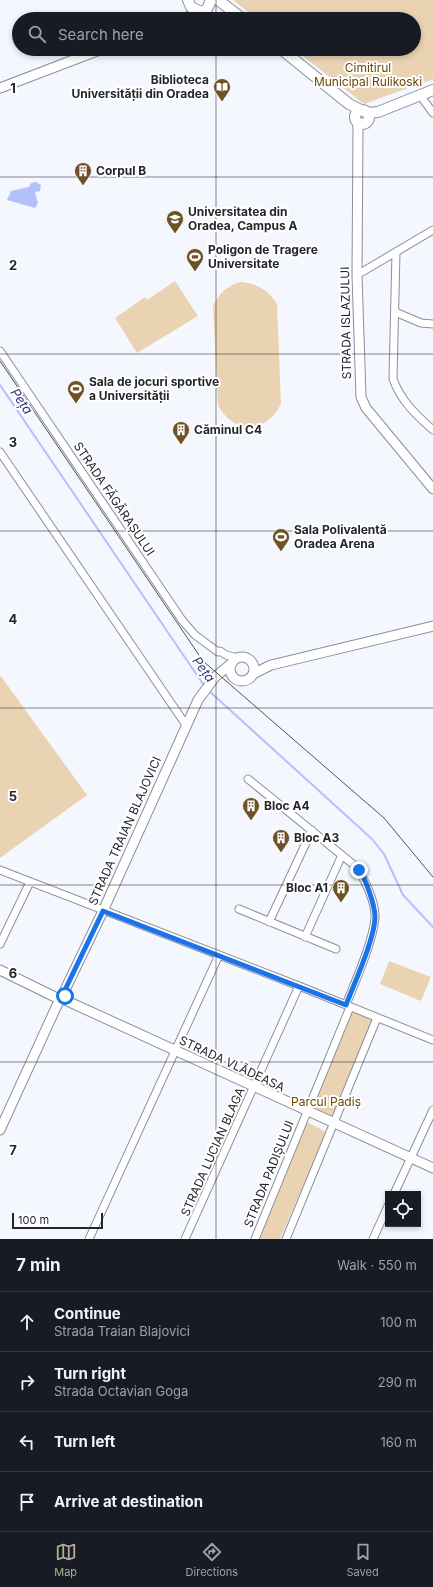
<!DOCTYPE html>
<meta charset="utf-8">
<style>
:root{--surface:#171b24;--page:#242831;--text:#f1f3f6;--muted:#9ea1a6;--line:#363941;--accent:#b6aa98}
body{margin:0;font-family:Inter,sans-serif;background:var(--page);color:var(--text)}
.controls{position:absolute;right:12px;bottom:12px;display:grid;overflow:hidden;border-radius:0px;box-shadow:0 2px 6px #0003}
.controls button{width:36px;height:36px;display:grid;place-items:center;padding:0;border:0;border-bottom:1px solid var(--line);background:var(--surface);color:var(--text);font:20px sans-serif}
.scale{position:absolute;left:12px;bottom:10px;width:91px;box-sizing:border-box;padding-left:4px;border:2px solid #25262a;border-top:0;font-size:11px;line-height:14px;white-space:nowrap;color:#25262a;-webkit-text-stroke:3px #fff;paint-order:stroke}
.stop{position:absolute;width:12px;height:12px;margin:-9px;border:3px solid #1a73e8;border-radius:50%;background:#fff}
.stop.end{background:#1a73e8;border-color:#fff;box-shadow:0 1px 4px #0008}
.list{margin:0;padding:0;list-style:none}
h2{display:flex;justify-content:space-between;align-items:center;height:52px;margin:0;padding:0 16px;font-size:17px}
h2 small{font-size:13px;font-weight:400;color:var(--muted)}
.list li{display:grid;grid-template-columns:26px 1fr auto;gap:12px;align-items:center;box-sizing:border-box;height:60px;padding:0 16px;border-top:1px solid var(--line)}
.list b{display:block;font-size:15px;white-space:nowrap}
.list p{margin:0;font-size:13px;white-space:nowrap;color:var(--muted)}
.list em{font-size:13px;font-style:normal;color:var(--muted)}
.icon{flex:none;width:22px;height:22px;fill:none;stroke:currentColor;stroke-width:2;stroke-linecap:round;stroke-linejoin:round}
.map{position:relative;flex:none;width:433px;height:1239px;overflow:hidden}
.search{position:absolute;background:var(--surface);box-shadow:0 2px 6px #0003;left:12px;right:12px;top:12px;height:44px;display:flex;align-items:center;gap:10px;box-sizing:border-box;padding:0 14px;border-radius:22px;color:var(--muted);font-size:15px}
.sheet{height:292px;background:var(--surface)}
nav{display:flex;justify-content:space-around;align-items:center;box-sizing:border-box;height:56px;border-top:1px solid var(--line);background:var(--surface);font-size:11px;color:var(--muted)}
nav a{display:grid;justify-items:center;gap:2px}
nav .on{color:var(--accent)}
.map>svg:first-child{display:block}
.green{fill:#ead3b3}
.water{fill:#b4c0f9}
.lines{fill:none;stroke-linecap:round;stroke-linejoin:round}
.stream{stroke:#b4c0f9;stroke-width:2}
.minor-casing{stroke:#8c8f9a;stroke-width:9}
.tertiary-casing{stroke:#8c8f9a;stroke-width:11}
.secondary-casing{stroke:#8c8f9a;stroke-width:12}
.minor{stroke:#fff;stroke-width:7}
.tertiary{stroke:#fff;stroke-width:9}
.secondary{stroke:#fff;stroke-width:10}
.tram{stroke:#535459;stroke-width:1}
.route{stroke:#1a73e8;stroke-width:5}
.grid{fill:none;stroke:#25262a;stroke-width:1;stroke-opacity:0.55}
.labels{text-anchor:middle;stroke-width:4;stroke-linejoin:round;paint-order:stroke}
.park-label{font-size:12px;fill:#6a4600;stroke:#fff}
.poi-label{font-size:12px;font-weight:bold;fill:#25262a;stroke:#fff;text-anchor:start}
.street-label{font-size:12px;fill:#25262a;stroke:#fff}
.water-label{font-size:13px;font-style:italic;fill:#2f3577;stroke:#fff}
.grid-label{font-size:13px;text-anchor:middle;font-weight:bold;fill:#25262a;stroke:#fff;stroke-width:4;stroke-linejoin:round;paint-order:stroke}
</style>
<div class="map">
<svg width="433" height="1239" viewBox="0 0 433 1239">
<rect width="100%" height="100%" fill="#f5f7ff"/>
<path class="green" d="M233 0H433V79L364 104 294 49H414V19H257Z
M175 281 198 316 137 353 115 318 145 297 147 300Z
M241 282C258 284 268 290 277 304L281 404C266 434 234 435 218 405L213 306C219 293 228 285 241 282Z
M0 675 87 795 0 858Z
M389 961 431 977 421 1001 380 984Z
M350 1007 377 1018 333 1123 306 1111Z
M307 1122 326 1132 280 1239H259Z"/>
<path class="water" d="M36 182 41 185 40 191 35 192 38 203 35 208 7 200 11 191 29 187 31 183Z"/>
<g class="lines">
<path class="stream" d="M0 385 205 687
M208 690 372 839 384 854 403 895 433 927"/>
<defs>
<path id="minor" d="M420 95 433 113
M396 252 393 379C401 401 416 415 433 430
M357 275 433 230
M395 312 421 323 433 324
M0 351 182 620 195 635 218 652 220 651 226 655 238 658
M0 452 186 725
M248 779 354 865C364 876 376 903 375 918 373 942 355 982 346 1005
M0 870 299 986 433 1040
M239 909 336 949
M269 922 312 830
M305 937 342 855
M0 944 30 882
M394 1194 433 1110
M89 1239 219 955
M185 1239 299 986
M255 1239 350 1007
M286 1239 377 1018
M373 1239 388 1206"/>
<path id="tertiary" d="M182 19 201 12
M0 88 102 49
M357 121 358 128 357 275 361 397 366 408 433 489
M230 669a12 12 0 1 1 24 0a12 12 0 1 1-24 0Z
M253 674 271 665 433 626
M0 970 55 997
M63 994 103 911 198 700 215 677 232 663
M65 1000 433 1168
M0 1130 58 1003"/>
<path id="secondary" d="M188 0 191 7 201 12 207 9 211 0
M218 0 243 19
M281 49 349 104 363 111
M355 117a7 7 0 1 1 14 0a7 7 0 1 1-14 0Z
M367 113 378 112 433 90"/>
</defs>
<use href="#minor" class="minor-casing"/>
<use href="#tertiary" class="tertiary-casing"/>
<use href="#secondary" class="secondary-casing"/>
<use href="#minor" class="minor"/>
<use href="#tertiary" class="tertiary"/>
<use href="#secondary" class="secondary"/>
<path class="tram" d="M0 361 203 661 384 818 433 877"/>
</g>
<g class="lines">
<path class="route" d="M65 996 63 994 103 911 346 1005C354 984 375 938 375 917 375 906 366 879 359 870"/>
</g>
<path class="grid" d="M216 0V19M216 49V1239M0 177H433M0 354H433M0 531H433M0 708H433M0 885H433M0 1062H433"/>
<defs>
<symbol id="library-pin" viewBox="-11 -11 22 30"><path d="M0 17L-7.5 6A9.5 9.5 0 1 1 7.5 6Z" fill="#6e5124" stroke="#fff"/><path d="M-6-4Q-3-5.5-.7-3.5V5Q-3 3-6 4ZM6-4Q3-5.5 .7-3.5V5Q3 3 6 4Z" fill="#fff"/></symbol>
<symbol id="building-pin" viewBox="-11 -11 22 30"><path d="M0 17L-7.5 6A9.5 9.5 0 1 1 7.5 6Z" fill="#6e5124" stroke="#fff"/><path d="M-4-6H4V6H1V3H-1V6H-4ZM-2.5-4.3h1.7v1.8h-1.7ZM.8-4.3h1.7v1.8H.8ZM-2.5-1h1.7V.8h-1.7ZM.8-1h1.7V.8H.8Z" fill="#fff"/></symbol>
<symbol id="university-pin" viewBox="-11 -11 22 30"><path d="M0 17L-7.5 6A9.5 9.5 0 1 1 7.5 6Z" fill="#6e5124" stroke="#fff"/><path d="M0-5L7-2L0 1L-7-2ZM-4 1L0 2.5L4 1V4Q0 6-4 4Z" fill="#fff"/></symbol>
<symbol id="stadium-pin" viewBox="-11 -11 22 30"><path d="M0 17L-7.5 6A9.5 9.5 0 1 1 7.5 6Z" fill="#6e5124" stroke="#fff"/><path d="M0-5a6.5 5 0 1 0 0 10a6.5 5 0 1 0 0-10ZM-3.5-1.8h7v3.6h-7Z" fill="#fff"/></symbol>
</defs>
<g fill-rule="evenodd">
<use href="#library-pin" x="212" y="77" width="20" height="27"/>
<use href="#building-pin" x="73" y="161" width="20" height="27"/>
<use href="#university-pin" x="165" y="209" width="20" height="27"/>
<use href="#stadium-pin" x="185" y="247" width="20" height="27"/>
<use href="#stadium-pin" x="66" y="379" width="20" height="27"/>
<use href="#building-pin" x="171" y="420" width="20" height="27"/>
<use href="#stadium-pin" x="271" y="527" width="20" height="27"/>
<use href="#building-pin" x="241" y="796" width="20" height="27"/>
<use href="#building-pin" x="271" y="828" width="20" height="27"/>
<use href="#building-pin" x="331" y="878" width="20" height="27"/>
</g>
<g class="labels">
<g class="park-label">
<text x="368" y="72">Cimitirul<tspan x="368" dy="14">Municipal Rulikoski</tspan></text>
<text x="326" y="1106">Parcul Padiș</text>
</g>
<g class="poi-label">
<text x="209" y="84" text-anchor="end">Biblioteca<tspan x="209" dy="14">Universității din Oradea</tspan></text>
<text x="96" y="175">Corpul B</text>
<text x="188" y="216">Universitatea din<tspan x="188" dy="14">Oradea, Campus A</tspan></text>
<text x="208" y="254">Poligon de Tragere<tspan x="208" dy="14">Universitate</tspan></text>
<text x="89" y="386">Sala de jocuri sportive<tspan x="89" dy="14">a Universității</tspan></text>
<text x="194" y="434">Căminul C4</text>
<text x="294" y="534">Sala Polivalentă<tspan x="294" dy="14">Oradea Arena</tspan></text>
<text x="264" y="810">Bloc A4</text>
<text x="294" y="842">Bloc A3</text>
<text x="328" y="892" text-anchor="end">Bloc A1</text>
</g>
<g class="street-label">
<text transform="translate(346 323) rotate(-91)" y="4">STRADA ISLAZULUI</text>
<text transform="translate(114 499) rotate(56)" y="4">STRADA FĂGĂRAȘULUI</text>
<text transform="translate(125 831) rotate(-66)" y="4">STRADA TRAIAN BLAJOVICI</text>
<text transform="translate(232 1064) rotate(25)" y="4">STRADA VLĂDEASA</text>
<text transform="translate(213 1152) rotate(-66)" y="4">STRADA LUCIAN BLAGA</text>
<text transform="translate(269 1174) rotate(-68)" y="4">STRADA PADIȘULUI</text>
</g>
<g class="water-label">
<text transform="translate(22 401) rotate(56)" y="5">Peța</text>
<text transform="translate(204 669) rotate(54)" y="5">Peța</text>
</g>
</g>
<g class="grid-label">
<text x="13" y="93">1</text>
<text x="13" y="270">2</text>
<text x="13" y="447">3</text>
<text x="13" y="624">4</text>
<text x="13" y="801">5</text>
<text x="13" y="978">6</text>
<text x="13" y="1155">7</text>
</g>
</svg>
<div class="controls">
<button><svg class="icon" aria-label="locate" viewBox="0 0 24 24"><circle cx="12" cy="12" r="6"/><path d="M12 2v4M12 18v4M2 12h4M18 12h4"/></svg></button>
</div>
<div class="scale">100 m</div>
<div class="stop" style="left:65px;top:996px"></div>
<div class="stop end" style="left:359px;top:870px"></div>
<div class="search"><svg class="icon" aria-label="search" viewBox="0 0 24 24"><circle cx="10" cy="10" r="6"/><path d="M15 15l6 6"/></svg>Search here</div>
</div>
<section class="sheet">
<h2>7 min<small>Walk · 550 m</small></h2>
<ul class="list">
<li><svg class="icon" aria-label="ahead" viewBox="0 0 24 24"><path d="M12 20V5M6 11l6-6 6 6"/></svg><div><b>Continue</b><p>Strada Traian Blajovici</p></div><em>100 m</em></li>
<li><svg class="icon" aria-label="right" viewBox="0 0 24 24"><path d="M7 20v-9h11M14 6l5 5-5 5"/></svg><div><b>Turn right</b><p>Strada Octavian Goga</p></div><em>290 m</em></li>
<li><svg class="icon" aria-label="left" viewBox="0 0 24 24"><path d="M17 20v-9H6M10 6l-5 5 5 5"/></svg><div><b>Turn left</b></div><em>160 m</em></li>
<li><svg class="icon" aria-label="arrive" viewBox="0 0 24 24"><path d="M6 21V4h12l-3 4 3 4H6"/></svg><div><b>Arrive at destination</b></div></li>
</ul>
</section>
<nav>
<a class="on"><svg class="icon" aria-label="map" viewBox="0 0 24 24"><path d="M3 6l6-2 6 2 6-2v14l-6 2-6-2-6 2zM9 4v14M15 6v14"/></svg>Map</a>
<a><svg class="icon" aria-label="directions" viewBox="0 0 24 24"><path d="M12 3l9 9-9 9-9-9zM9 14v-3h6M13 9l2 2-2 2"/></svg>Directions</a>
<a><svg class="icon" aria-label="saved" viewBox="0 0 24 24"><path d="M7 4h10v16l-5-4-5 4z"/></svg>Saved</a>
</nav>
